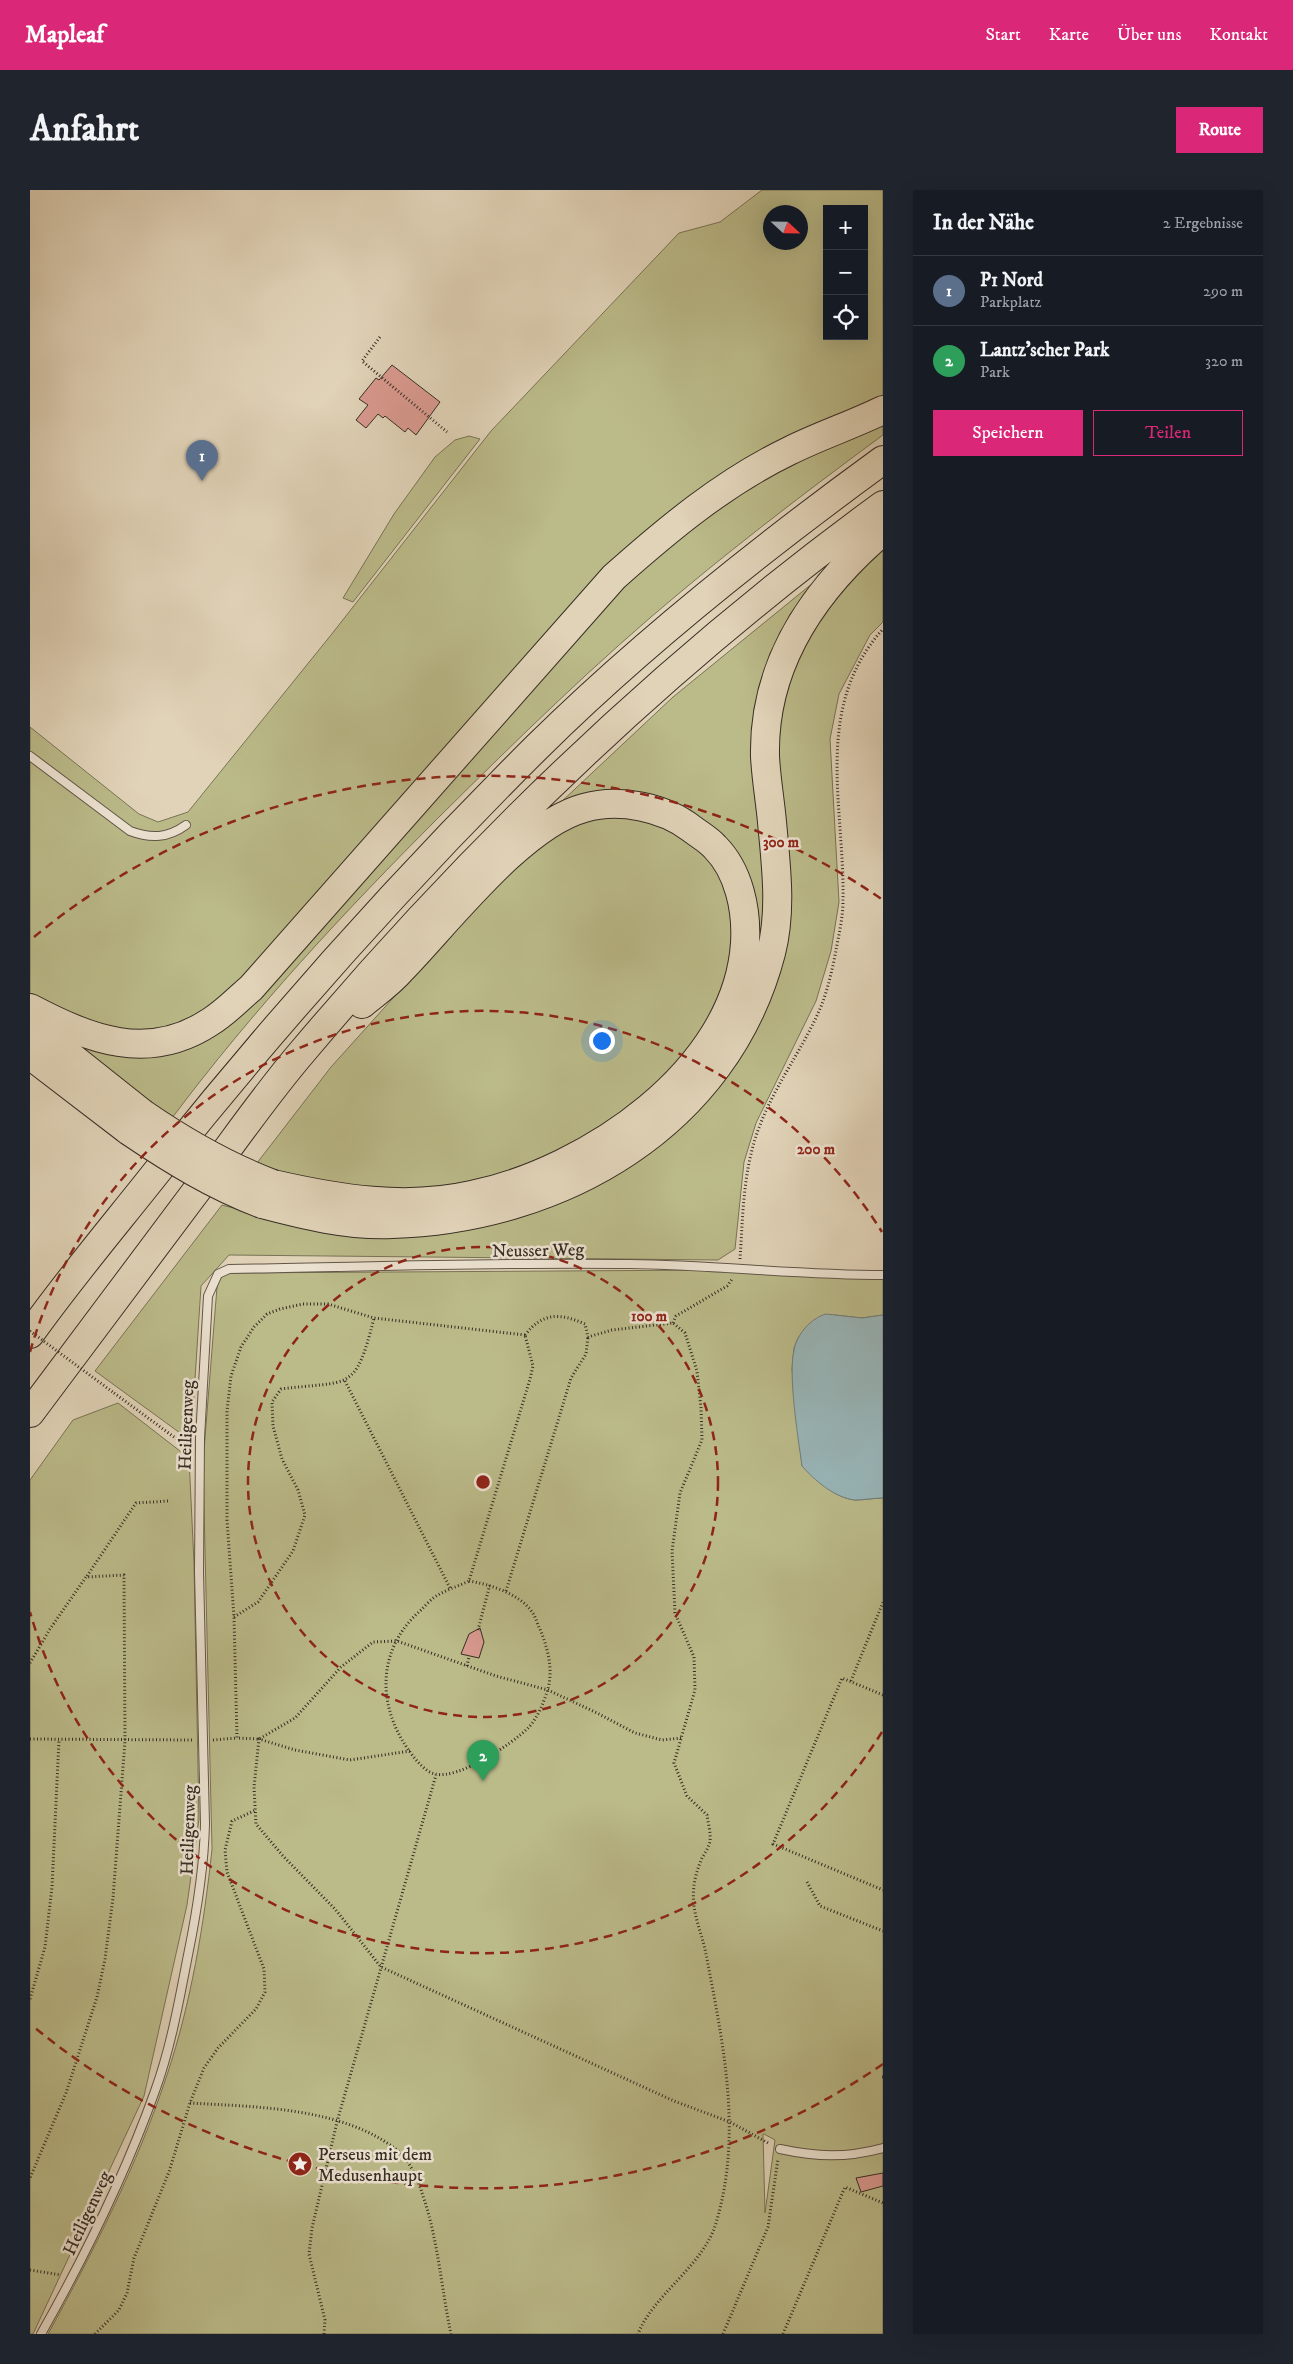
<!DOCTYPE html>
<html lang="de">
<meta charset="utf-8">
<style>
:root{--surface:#171b24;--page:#20242c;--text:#f1f3f6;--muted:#9ea1a6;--line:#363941;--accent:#db2777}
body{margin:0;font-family:"IM FELL DW Pica",serif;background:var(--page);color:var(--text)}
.controls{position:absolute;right:15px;top:15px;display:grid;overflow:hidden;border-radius:0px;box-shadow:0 5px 20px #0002}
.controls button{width:45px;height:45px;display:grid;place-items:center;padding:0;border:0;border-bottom:1px solid var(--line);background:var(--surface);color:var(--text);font:25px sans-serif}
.compass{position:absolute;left:733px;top:15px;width:45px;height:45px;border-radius:50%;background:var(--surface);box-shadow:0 5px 20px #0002;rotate:112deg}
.you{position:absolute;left:571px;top:850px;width:18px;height:18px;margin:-12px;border:4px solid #fff;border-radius:50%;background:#1a73e8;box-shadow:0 0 0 8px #1a73e833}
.badge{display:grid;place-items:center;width:32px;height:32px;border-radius:50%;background:var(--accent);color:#fff;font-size:16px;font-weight:700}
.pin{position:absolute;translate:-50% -41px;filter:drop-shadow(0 1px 2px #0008)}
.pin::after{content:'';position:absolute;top:26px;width:18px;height:15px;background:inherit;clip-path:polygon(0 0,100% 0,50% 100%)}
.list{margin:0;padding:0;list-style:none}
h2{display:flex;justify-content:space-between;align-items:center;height:65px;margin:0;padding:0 20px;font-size:21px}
h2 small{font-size:16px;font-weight:400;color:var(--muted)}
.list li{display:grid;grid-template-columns:32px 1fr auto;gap:15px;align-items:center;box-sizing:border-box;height:70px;padding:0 20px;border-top:1px solid var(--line)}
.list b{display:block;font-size:19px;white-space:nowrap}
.list p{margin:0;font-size:16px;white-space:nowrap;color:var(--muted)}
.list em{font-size:16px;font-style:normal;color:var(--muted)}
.actions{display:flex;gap:10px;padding:15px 20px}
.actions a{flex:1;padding:11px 0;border:1px solid var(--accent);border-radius:0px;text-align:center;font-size:18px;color:var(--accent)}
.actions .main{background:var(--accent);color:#fff}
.icon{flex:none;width:28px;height:28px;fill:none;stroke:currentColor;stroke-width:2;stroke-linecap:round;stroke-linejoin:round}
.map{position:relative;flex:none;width:853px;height:2144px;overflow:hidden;border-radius:0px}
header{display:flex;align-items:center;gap:30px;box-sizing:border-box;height:70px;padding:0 25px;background:var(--accent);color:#fff}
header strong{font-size:24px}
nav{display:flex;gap:28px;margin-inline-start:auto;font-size:18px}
.intro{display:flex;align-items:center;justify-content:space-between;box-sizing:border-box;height:120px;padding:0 30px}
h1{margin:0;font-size:35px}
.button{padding:12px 22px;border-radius:0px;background:var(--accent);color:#fff;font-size:18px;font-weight:700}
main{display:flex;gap:30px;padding:0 30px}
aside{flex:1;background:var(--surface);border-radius:0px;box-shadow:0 5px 20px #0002}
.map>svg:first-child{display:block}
.green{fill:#bbba89;stroke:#787456;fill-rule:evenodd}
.water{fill:#98b6b9;stroke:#717f7d}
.building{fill:#da9a90;stroke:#362d24}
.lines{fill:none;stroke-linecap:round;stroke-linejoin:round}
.service-casing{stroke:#615649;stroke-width:10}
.motorway-casing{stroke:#362d24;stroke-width:30}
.path{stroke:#362d24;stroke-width:3;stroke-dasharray:1 2.5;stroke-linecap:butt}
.service{stroke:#ece2d1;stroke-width:8}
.motorway{stroke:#e1d3b8;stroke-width:28}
.motorway-bridge-casing{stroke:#362d24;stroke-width:30;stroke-linecap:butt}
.path-bridge{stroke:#362d24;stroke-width:3;stroke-dasharray:1 2.5;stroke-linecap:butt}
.motorway-bridge{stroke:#e1d3b8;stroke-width:28}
.ring{fill:none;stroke:#8f2418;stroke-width:2.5;stroke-dasharray:9 6}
.labels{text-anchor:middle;stroke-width:5;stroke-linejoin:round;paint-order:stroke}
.street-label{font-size:18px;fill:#362d24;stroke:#ece2d1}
.poi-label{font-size:18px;fill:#362d24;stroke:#ece2d1;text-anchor:start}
.centre{fill:#8f2418;stroke:#ece2d1;stroke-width:2.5}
.ring-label{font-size:15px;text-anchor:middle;font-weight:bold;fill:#8f2418;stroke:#ece2d1;stroke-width:5;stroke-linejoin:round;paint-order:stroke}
</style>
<header>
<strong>Mapleaf</strong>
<nav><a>Start</a><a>Karte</a><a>Über uns</a><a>Kontakt</a></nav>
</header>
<div class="intro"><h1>Anfahrt</h1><a class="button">Route</a></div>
<main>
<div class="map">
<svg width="853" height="2144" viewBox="0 0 853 2144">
<rect width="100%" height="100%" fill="#e1d3b8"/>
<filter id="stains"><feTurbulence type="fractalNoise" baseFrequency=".004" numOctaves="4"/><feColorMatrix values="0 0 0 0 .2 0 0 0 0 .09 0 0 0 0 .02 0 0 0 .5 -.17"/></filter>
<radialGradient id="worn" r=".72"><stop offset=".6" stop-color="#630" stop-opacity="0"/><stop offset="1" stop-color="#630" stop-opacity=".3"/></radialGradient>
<path class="green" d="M732 0H853V245C785 295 718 346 653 400 567 471 488 549 409 627 314 722 223 820 142 928L30 849 0 812V537L109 624 128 632 158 622 301 445 461 241 649 43 690 32ZM797 19H834V146H797ZM741 22H771V52H741Z
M439 246 450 249 323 412 313 408 364 324 405 267 425 250Z
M853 353V432L840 445 809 504 800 549 809 712 801 761 786 811 726 933 714 972 705 1059 688 1070 199 1065 171 1096 161 1251 65 1181 192 1015 263 1034 485 1027 725 837 747 601 749 505 783 430Z
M794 384 756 436 739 687 727 775V753L674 633 529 614 643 507Z
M570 626 621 630 647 642 684 674 697 699 706 749 689 811 652 870 594 926 519 968 436 995 335 1002 255 984 227 973 301 877 427 737 493 669 518 646Z
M689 1080 853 1086V1125L832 1128 805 1125 776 1137 768 1148 764 1158 762 1179 772 1276C787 1289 804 1308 825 1310 834 1310 844 1308 853 1308V2144H18C64 2060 107 1976 137 1885 161 1813 174 1735 182 1659L173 1273 187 1097 191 1085 200 1083ZM734 1944 745 1950 735 2023 733 1944Z
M88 1213 159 1268 164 1373 169 1629 157 1715 114 1906 3 2144H0V1290L43 1230Z"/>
<path class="water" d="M796 1124 832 1128 853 1125V1308C844 1308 834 1310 825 1310 805 1308 784 1290 772 1276 768 1247 758 1185 764 1160 767 1144 781 1128 796 1124Z"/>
<path class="building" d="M362 175 410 212 386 245 378 238 375 242 355 226 353 228 348 224 336 238 326 230 338 215 329 209 346 188 349 190Z
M450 1438 454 1452 449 1468 431 1464 439 1444Z
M853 1983V1996L831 2002 826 1988Z"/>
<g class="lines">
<defs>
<path id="service" d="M0 566 100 641C121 649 138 648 156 635
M750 1959C787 1967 816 1968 853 1958
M11 2144C55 2066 95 1985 125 1901 141 1857 149 1811 158 1765 167 1721 174 1678 175 1634L169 1382 170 1248 178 1106 188 1084 199 1079C333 1077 467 1072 600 1074 685 1075 769 1085 853 1085"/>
<path id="motorway" d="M0 818C59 849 118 873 180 832 195 823 208 809 221 798L584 387C638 339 693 293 759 261 789 246 822 235 853 220
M0 834 112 923
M0 865 99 941
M243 994C308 1009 376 1020 442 1005 557 981 707 881 715 753 717 720 709 681 685 657 679 650 670 645 662 639 634 617 589 608 554 618 491 635 417 733 371 780 360 793 345 803 332 814
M232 1014C274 1025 318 1036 362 1034 532 1029 696 935 741 763 752 720 746 676 742 632 740 610 736 588 735 566 733 473 785 399 853 341
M0 1144C42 1085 89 1030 133 974 250 828 374 689 507 557 613 452 732 358 853 270
M0 1223C57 1147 113 1072 170 996 204 951 236 904 273 861 445 657 638 472 853 315"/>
</defs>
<use href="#service" class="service-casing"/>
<use href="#motorway" class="motorway-casing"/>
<path class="path" d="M350 147 332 171 417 242
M710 1069C713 1024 713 978 730 935 746 893 775 856 792 814 798 798 803 777 806 760 809 744 813 727 813 711 815 617 782 518 853 439
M643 1133 646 1126 697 1096 703 1088
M495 1145C513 1122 530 1123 555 1134L558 1147 582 1140 643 1133 655 1143 667 1181 671 1218 672 1250 650 1303 642 1361 645 1423 664 1467 665 1500 644 1573 657 1606 677 1625C678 1633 681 1643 680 1651 679 1657 675 1663 672 1668 665 1684 662 1699 664 1716 666 1732 673 1748 676 1764 693 1853 713 1944 686 2033 674 2075 623 2105 608 2144
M495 1145 344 1128 298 1114H273L250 1119 237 1124 224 1137 211 1157 201 1186 197 1221V1330L204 1427 207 1548 229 1549 265 1528 311 1477 343 1452 367 1451 466 1486 518 1500 567 1523 605 1543 632 1550 652 1548
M315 1191 421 1400
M84 1203 159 1258
M57 1386 106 1313 139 1311
M439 1391C459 1394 490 1404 502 1422 506 1427 507 1434 510 1439 518 1459 524 1481 517 1502 513 1514 507 1529 498 1538 482 1554 428 1590 405 1584 397 1582 392 1576 387 1571 347 1524 343 1462 391 1420 396 1415 402 1408 408 1405 418 1399 429 1396 439 1391L500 1189 503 1176 495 1145
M476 1401 541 1188 556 1164 558 1147
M204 1427 228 1412 263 1361 275 1325 268 1300 252 1269 243 1236 242 1212 251 1199C320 1190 325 1204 344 1128
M448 1440 460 1394
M0 1473 20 1439 56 1387 94 1385 95 1551 83 1708 75 1769 67 1807 36 1903 0 1988
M437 1476 439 1467
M821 1491 853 1412
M853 1505 812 1488 743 1654 853 1700
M0 1549 162 1550
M183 1550 207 1548
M380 1561 320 1570 265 1560 229 1549 224 1597 226 1634 253 1666 305 1719 351 1777 644 1911 700 1932 740 1954
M777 1692 790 1716 853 1741
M0 1809 15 1757 22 1697 29 1550
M852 1887H853
M160 1913C226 1917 312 1917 367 1960 379 1970 388 1989 392 2003 408 2048 411 2097 421 2144
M0 2080 31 2085
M65 2144 89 2120 97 2103 104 2068 139 1982 160 1913 174 1878 188 1858 226 1819 235 1802 234 1779 197 1682 195 1660 202 1631 226 1620
M294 2144 295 2130 279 2064 282 2038 307 1932 406 1585
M693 2144 738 2037 748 1969
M753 2144 815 1997 853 2013"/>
<use href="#service" class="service"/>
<use href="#motorway" class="motorway"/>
<defs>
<path id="motorway-bridge" d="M112 923C154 952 196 976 243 994
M99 941C142 970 184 996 232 1014"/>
</defs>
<use href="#motorway-bridge" class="motorway-bridge-casing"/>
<path class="path-bridge" d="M0 1141 84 1203"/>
<use href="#motorway-bridge" class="motorway-bridge"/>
</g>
<g class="ring">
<circle cx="453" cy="1292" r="235"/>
<path d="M852 1542A471 471 0 0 1 0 1422M0 1162A471 471 0 0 1 852 1042"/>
<path d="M853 1874A706 706 0 0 1 4 1837M4 747A706 706 0 0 1 853 710"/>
</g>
<defs>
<symbol id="sight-disc" viewBox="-11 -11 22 22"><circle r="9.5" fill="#8f2418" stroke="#ece2d1"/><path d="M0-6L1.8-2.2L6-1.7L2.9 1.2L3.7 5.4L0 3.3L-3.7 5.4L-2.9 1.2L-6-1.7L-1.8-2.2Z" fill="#fff"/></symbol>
</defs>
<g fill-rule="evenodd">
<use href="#sight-disc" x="256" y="1960" width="28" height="28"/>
</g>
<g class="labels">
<g class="street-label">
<text transform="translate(508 1060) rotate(-1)" y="6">Neusser Weg</text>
<text transform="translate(156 1235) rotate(-88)" y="6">Heiligenweg</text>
<text transform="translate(158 1640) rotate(-88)" y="6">Heiligenweg</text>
<text transform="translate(57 2023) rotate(-65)" y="6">Heiligenweg</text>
</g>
<g class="poi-label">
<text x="288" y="1970">Perseus mit dem<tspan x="288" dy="21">Medusenhaupt</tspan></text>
</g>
</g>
<circle cx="453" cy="1292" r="8" class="centre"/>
<g class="ring-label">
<text x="751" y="657">300 m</text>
<text x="786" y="964">200 m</text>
<text x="619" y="1131">100 m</text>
</g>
<rect width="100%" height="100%" filter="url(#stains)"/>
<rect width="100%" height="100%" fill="url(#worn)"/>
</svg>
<div class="controls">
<button>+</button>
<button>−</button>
<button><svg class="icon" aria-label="locate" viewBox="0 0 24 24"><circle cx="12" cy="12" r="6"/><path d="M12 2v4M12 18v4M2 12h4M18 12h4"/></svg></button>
</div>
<svg class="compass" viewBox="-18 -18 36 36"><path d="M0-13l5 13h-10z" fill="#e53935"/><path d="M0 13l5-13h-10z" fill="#9ea1a6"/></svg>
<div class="you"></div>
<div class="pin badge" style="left:172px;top:291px;background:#5c6f8a">1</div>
<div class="pin badge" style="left:453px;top:1591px;background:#2e9e5b">2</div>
</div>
<aside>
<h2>In der Nähe<small>2 Ergebnisse</small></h2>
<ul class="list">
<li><span class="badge" style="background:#5c6f8a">1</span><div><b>P1 Nord</b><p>Parkplatz</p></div><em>290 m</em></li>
<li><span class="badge" style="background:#2e9e5b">2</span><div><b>Lantz'scher Park</b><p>Park</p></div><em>320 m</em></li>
</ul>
<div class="actions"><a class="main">Speichern</a><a>Teilen</a></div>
</aside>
</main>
